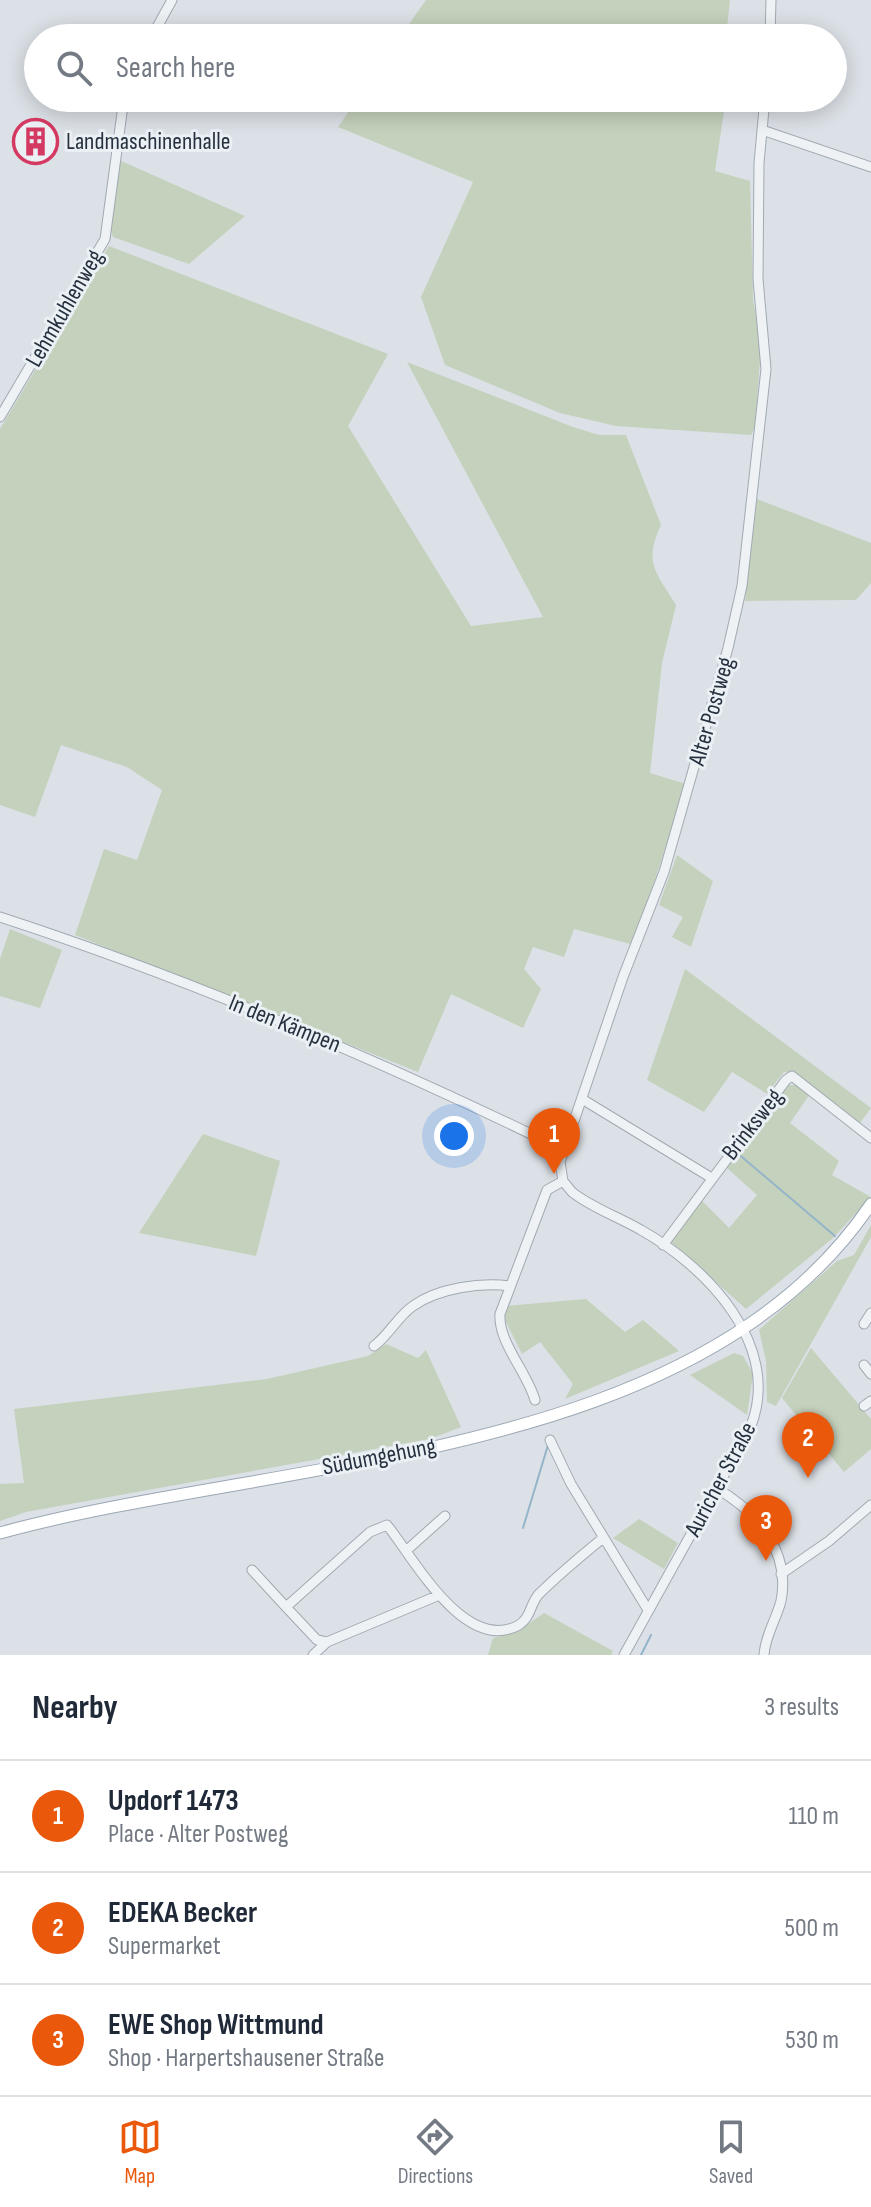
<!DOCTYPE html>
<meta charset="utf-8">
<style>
:root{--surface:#fff;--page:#f6f6f7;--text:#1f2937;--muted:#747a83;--line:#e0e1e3;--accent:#ea580c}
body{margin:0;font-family:"Sofia Sans Condensed",sans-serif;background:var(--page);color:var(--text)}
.you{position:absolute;left:454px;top:1136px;width:28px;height:28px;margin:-20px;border:6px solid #fff;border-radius:50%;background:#1a73e8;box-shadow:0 0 0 12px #1a73e833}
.badge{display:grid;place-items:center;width:52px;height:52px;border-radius:50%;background:var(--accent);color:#fff;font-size:26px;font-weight:700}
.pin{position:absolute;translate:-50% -66px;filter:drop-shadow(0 2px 4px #0008)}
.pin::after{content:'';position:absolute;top:42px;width:28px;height:24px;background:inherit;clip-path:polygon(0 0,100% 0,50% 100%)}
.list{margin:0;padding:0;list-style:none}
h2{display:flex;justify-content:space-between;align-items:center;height:104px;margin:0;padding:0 32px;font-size:34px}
h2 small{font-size:26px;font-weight:400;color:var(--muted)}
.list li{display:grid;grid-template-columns:52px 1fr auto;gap:24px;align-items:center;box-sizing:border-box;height:112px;padding:0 32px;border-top:2px solid var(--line)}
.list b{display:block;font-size:30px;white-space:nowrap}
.list p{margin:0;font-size:26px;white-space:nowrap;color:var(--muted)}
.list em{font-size:26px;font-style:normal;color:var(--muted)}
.icon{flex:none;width:44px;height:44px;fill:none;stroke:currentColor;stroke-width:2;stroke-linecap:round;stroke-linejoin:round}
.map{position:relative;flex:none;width:871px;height:1655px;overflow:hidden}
.search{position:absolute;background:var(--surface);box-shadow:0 4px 20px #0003;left:24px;right:24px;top:24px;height:88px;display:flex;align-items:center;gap:20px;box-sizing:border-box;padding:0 28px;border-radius:44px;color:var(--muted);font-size:30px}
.sheet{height:440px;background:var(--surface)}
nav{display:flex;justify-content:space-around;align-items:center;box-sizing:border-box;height:112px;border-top:2px solid var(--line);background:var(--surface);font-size:22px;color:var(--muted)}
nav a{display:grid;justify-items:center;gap:4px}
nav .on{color:var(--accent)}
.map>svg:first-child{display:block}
.green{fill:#c4d1bc}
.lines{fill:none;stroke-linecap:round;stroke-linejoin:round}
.stream{stroke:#94b4c9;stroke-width:2}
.minor-casing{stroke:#a1a9b1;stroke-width:11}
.major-casing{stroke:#9aa7b3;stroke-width:13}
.minor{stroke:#eef2f5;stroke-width:9}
.major{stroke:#fff;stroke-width:11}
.labels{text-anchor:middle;stroke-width:6;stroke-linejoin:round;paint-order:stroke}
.poi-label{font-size:24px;fill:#25313e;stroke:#ebf0f5;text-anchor:start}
.street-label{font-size:24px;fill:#25313e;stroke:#ebf0f5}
</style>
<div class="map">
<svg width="871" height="1655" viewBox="0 0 871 1655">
<rect width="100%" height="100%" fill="#dce1e7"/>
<path class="green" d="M426 0H730L726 38H399Z
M358 98H759L758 109 725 105 715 171 750 181 753 299 761 347 755 427 751 435 616 426 560 413 445 365 421 297 473 182 338 127Z
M119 160 245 216 189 264 113 237 111 231Z
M109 246 388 354 348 426 471 626 543 617 407 362 573 427 599 435H626L661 525C643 563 656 572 676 605L662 663 650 773 686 784 634 945 574 929 564 957 533 947 524 969 541 989 523 1028 451 994 418 1072 75 935 104 849 137 860 162 790 127 767 61 745 35 817 0 805V429Z
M757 499 871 543V583L856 600 745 601Z
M677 855 713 881 691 947 672 937 683 917 659 905Z
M10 929 62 950 40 1008 0 996V959Z
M685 969 871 1108 860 1123 796 1074 784 1072 767 1094 732 1072 704 1112 647 1080Z
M788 1085H799L810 1094 790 1123 839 1161 832 1175 871 1197 833 1238 746 1309 669 1240 700 1199 729 1228 757 1195 726 1167Z
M203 1134 280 1161 256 1256 139 1233Z
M871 1225V1237L776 1406 767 1402 766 1361 759 1330 837 1261 854 1255Z
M586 1299 625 1332 643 1320 679 1351 565 1399 573 1384 540 1342 522 1354 505 1320 506 1306Z
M386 1344 418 1358 426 1350 461 1427 430 1439 26 1512 0 1521V1484L24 1483 14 1409 267 1379 368 1356Z
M811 1348 871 1419V1449L844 1472 817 1439 819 1436 813 1428 809 1431 782 1398Z
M734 1353 743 1356 753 1374 747 1415 690 1375Z
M639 1519 678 1543 664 1569 613 1538Z
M544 1613 613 1651 611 1655H488L493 1638 518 1631Z"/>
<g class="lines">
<path class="stream" d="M730 1146 768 1097
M736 1152 835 1236
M523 1528 548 1445
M641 1655 651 1635"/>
<defs>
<path id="minor" d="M151 38 172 0
M770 38 771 0
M762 130 871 167
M0 417 105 239 124 98
M0 917C194 980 379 1060 562 1149
M582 1099 710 1177
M663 1245 786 1080 792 1076 871 1138
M864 1324 871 1313
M374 1346C389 1335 398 1316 413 1306 438 1288 481 1282 510 1286
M864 1365 871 1374
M535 1400C527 1372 498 1342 500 1314L547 1190 563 1181
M864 1406 871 1401
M550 1440 571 1484 648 1610
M716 1488C756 1511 791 1551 781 1601 776 1620 765 1636 764 1655
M407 1550 445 1516
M252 1570 286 1607
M781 1574 829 1541 871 1505
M437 1596 327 1642 317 1640 286 1607 370 1532 387 1525C413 1557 465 1655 519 1625 531 1617 530 1605 538 1595 558 1575 581 1556 603 1538
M313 1655 327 1642
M624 1655 751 1426C782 1345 707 1267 641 1230 619 1217 592 1208 572 1192L563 1181 560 1162 623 977 664 872 728 648 742 586 766 369 758 279 759 163 765 98"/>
<path id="major" d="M0 1533C276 1457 694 1465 871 1204"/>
</defs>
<use href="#minor" class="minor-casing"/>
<use href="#major" class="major-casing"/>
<use href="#minor" class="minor"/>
<use href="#major" class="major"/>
</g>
<defs>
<symbol id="building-ring" viewBox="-11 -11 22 22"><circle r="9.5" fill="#ebf0f5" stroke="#d43962" stroke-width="1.5"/><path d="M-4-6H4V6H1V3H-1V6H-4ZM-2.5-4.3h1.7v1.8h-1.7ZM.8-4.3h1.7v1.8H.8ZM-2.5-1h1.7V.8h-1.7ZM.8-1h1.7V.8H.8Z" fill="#d43962"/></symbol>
</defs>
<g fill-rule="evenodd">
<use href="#building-ring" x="10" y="116" width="51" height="51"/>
</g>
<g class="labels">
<g class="poi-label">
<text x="66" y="149">Landmaschinenhalle</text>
</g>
<g class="street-label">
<text transform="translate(64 308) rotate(-60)" y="8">Lehmkuhlenweg</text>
<text transform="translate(711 711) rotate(-74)" y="8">Alter Postweg</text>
<text transform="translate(285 1023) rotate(22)" y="8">In den Kämpen</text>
<text transform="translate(752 1124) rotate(-52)" y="8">Brinksweg</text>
<text transform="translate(379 1456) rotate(-11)" y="8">Südumgehung</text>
<text transform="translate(720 1479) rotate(-62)" y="8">Auricher Straße</text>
</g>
</g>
</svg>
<div class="you"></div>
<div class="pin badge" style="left:554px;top:1174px">1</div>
<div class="pin badge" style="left:808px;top:1478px">2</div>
<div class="pin badge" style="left:766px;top:1561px">3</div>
<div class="search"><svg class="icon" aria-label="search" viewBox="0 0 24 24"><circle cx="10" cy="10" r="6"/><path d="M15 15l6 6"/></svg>Search here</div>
</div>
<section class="sheet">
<h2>Nearby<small>3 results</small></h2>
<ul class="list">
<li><span class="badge">1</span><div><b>Updorf 1473</b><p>Place · Alter Postweg</p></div><em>110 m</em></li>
<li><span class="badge">2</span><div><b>EDEKA Becker</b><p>Supermarket</p></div><em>500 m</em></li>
<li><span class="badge">3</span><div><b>EWE Shop Wittmund</b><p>Shop · Harpertshausener Straße</p></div><em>530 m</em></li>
</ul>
</section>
<nav>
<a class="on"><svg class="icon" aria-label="map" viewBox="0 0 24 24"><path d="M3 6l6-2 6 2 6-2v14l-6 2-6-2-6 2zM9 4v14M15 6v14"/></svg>Map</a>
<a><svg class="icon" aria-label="directions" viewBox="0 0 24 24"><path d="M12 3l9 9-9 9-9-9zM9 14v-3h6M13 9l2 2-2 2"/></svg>Directions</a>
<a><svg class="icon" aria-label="saved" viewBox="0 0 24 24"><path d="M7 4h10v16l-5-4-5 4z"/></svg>Saved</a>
</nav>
